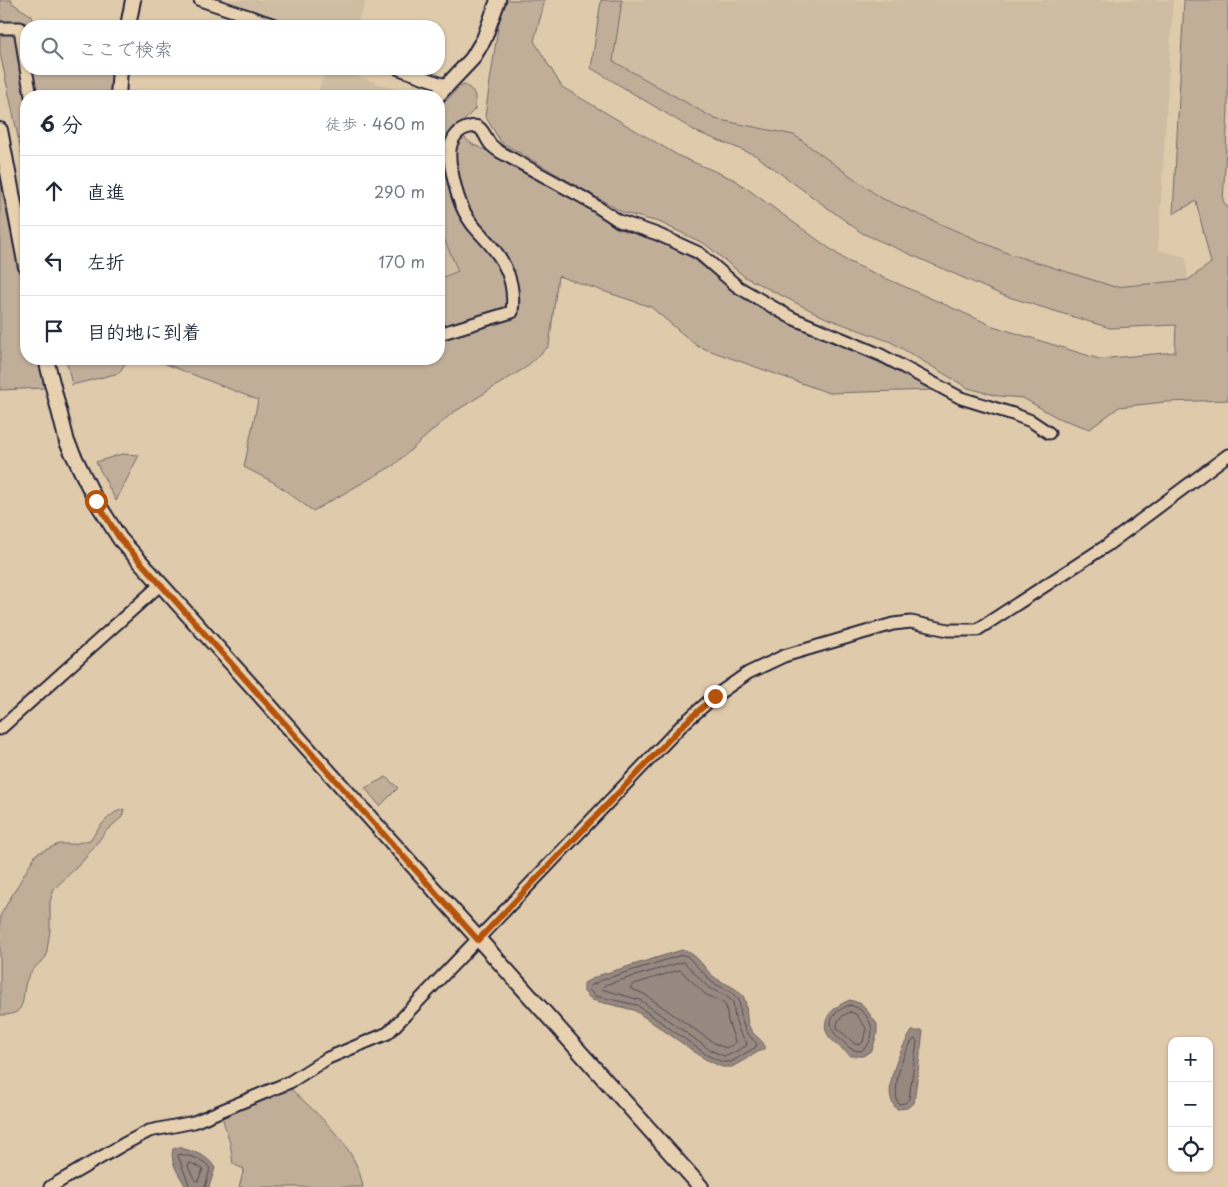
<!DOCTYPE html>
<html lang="ja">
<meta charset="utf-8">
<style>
:root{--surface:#fff;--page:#f2f2f3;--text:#1f2937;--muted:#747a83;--line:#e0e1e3}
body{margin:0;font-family:"Playpen Sans","Klee One",sans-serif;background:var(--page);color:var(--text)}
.controls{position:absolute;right:15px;bottom:15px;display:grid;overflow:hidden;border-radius:10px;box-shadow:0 1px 4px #0004}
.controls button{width:45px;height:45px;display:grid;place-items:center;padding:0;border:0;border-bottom:1px solid var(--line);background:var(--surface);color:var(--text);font:25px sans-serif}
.stop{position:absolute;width:15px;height:15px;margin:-11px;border:4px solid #b45309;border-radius:50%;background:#fff}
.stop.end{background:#b45309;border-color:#fff;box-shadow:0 1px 5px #0008}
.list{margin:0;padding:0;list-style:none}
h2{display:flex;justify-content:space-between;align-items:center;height:65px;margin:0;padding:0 20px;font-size:21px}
h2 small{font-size:16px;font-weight:400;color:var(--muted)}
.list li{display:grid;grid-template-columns:32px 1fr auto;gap:15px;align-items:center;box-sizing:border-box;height:70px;padding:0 20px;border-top:1px solid var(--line)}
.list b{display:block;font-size:19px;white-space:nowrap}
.list em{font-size:16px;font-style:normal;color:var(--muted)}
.icon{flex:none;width:28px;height:28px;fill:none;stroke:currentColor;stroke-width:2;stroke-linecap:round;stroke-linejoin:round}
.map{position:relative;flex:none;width:1228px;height:1187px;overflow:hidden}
.search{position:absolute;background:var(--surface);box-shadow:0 1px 4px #0004;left:20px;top:20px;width:425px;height:55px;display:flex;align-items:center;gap:12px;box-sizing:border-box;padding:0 18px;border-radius:20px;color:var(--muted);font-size:19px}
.panel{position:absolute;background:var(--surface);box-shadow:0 1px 4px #0004;left:20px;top:90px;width:425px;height:275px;border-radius:20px}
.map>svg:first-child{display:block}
.built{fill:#cfbca2}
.green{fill:#c0ae99;stroke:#71686a}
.water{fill:#978980;stroke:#686064}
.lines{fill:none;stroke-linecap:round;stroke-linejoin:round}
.shore{stroke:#514b57;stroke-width:1}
.minor-casing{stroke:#22223b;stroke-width:15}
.tertiary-casing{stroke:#22223b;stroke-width:18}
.minor{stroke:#e7d1b0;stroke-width:11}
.tertiary{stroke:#e7d1b0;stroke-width:14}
.route{stroke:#b45309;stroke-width:6}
</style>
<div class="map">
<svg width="1228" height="1187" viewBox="0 0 1228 1187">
<rect width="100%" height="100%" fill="#dfcaab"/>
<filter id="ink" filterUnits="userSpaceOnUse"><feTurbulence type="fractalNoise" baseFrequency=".02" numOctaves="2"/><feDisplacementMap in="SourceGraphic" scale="10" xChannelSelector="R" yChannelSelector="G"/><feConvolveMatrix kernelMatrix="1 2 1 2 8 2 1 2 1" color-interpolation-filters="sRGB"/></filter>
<g filter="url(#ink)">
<path class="built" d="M224 0H366L356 26H296Z
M622 0H1173L1158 250 1186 257 1188 280 1115 287 1007 253 881 198 794 135 715 119 613 61Z
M326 69H336L415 96H316Z
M439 227 458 271 439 279Z"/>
<path class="green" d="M0 0H12V3L32 16 33 26H26V69H113L111 82 112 96H26V174L0 53Z
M505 0H545L534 41 562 87 679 156 735 180 847 261 993 326 1099 359 1175 352 1176 325 1110 328 1002 295 862 233 755 155 697 132 591 68 601 0H622L613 61 715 119 794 135 881 198 1007 253 1115 287 1188 280 1211 263 1196 201 1173 214 1184 0H1228V112L1223 201 1228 208V400L1165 402 1119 407 1090 429 1058 418 1023 398 998 396 968 388 891 342 826 318 745 277 705 244 659 222 624 213 501 142 485 116 500 14Z
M465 85C477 92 475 96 475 109L455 130 472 144 500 157 581 202 616 228 655 239 694 259 733 291 789 324 880 363 936 390 829 393 697 346 651 307 558 276 549 346 525 368 451 414 394 465 313 511 275 483 244 467 258 400 153 359H439V279L458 271 439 227V109L459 87Z
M0 181 26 304V359H38L44 388 0 390Z
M66 359H128L119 373 72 385Z
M122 454 139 455 116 501 96 462Z
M386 777 398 788 380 806 365 788Z
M124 809 122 817 106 831 83 861 54 889 50 902V930L46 957C40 963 32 969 28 977 19 995 31 1016 0 1015V916L36 854 59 844H73L90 840C98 829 109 812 124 809Z
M290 1088C319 1116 356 1145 363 1187H239L244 1169 233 1164 230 1143 222 1117Z"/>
<path class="water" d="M682 950C698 952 704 971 717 979 726 985 735 986 743 996 749 1005 744 1020 751 1030 755 1037 764 1040 765 1048L732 1067H722L705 1059 634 1010 592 1000 584 992V983L600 975Z
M850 1000 862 1004 877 1024V1034L872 1050 863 1056H851C843 1049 831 1042 827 1033 820 1017 837 1005 850 1000Z
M912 1031H923L914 1103 907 1108 897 1109C879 1093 901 1048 912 1031Z
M178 1147C193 1152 207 1154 215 1168L209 1187H186C180 1176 169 1162 173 1149Z"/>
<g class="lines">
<path class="shore" d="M682 955 687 956 713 983 730 991 739 1000 741 1018 746 1032 757 1044 756 1047 731 1062H722L707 1055 637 1005 595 996 589 990 590 986 602 980Z
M684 962 709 988 726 996 733 1002 735 1019 740 1033 747 1043 746 1046 729 1055 724 1056 710 1050 640 1000 601 989 605 985Z
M680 970 705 994 722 1002 726 1006 728 1021 735 1041 734 1044 726 1048 714 1043 644 994 630 988 632 985Z
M850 1005C871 1010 881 1038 861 1051 851 1051 848 1046 841 1040 824 1025 830 1012 850 1005Z
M850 1012 856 1014 866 1028 863 1042 859 1045 855 1044 837 1028C836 1020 844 1014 850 1012Z
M915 1039 917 1041 916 1049 909 1099 905 1103 899 1104 897 1101C894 1081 901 1057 913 1040Z
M191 1163 203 1169 198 1181 195 1180 188 1167 189 1164Z
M190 1187 178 1156 179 1154C190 1156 205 1159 210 1169L205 1187"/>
<defs>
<path id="minor" d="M200 0 278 26
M0 28H20L26 68
M26 69 31 96
M399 69 448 86
M439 334 512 312C514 296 512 281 505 267 498 250 483 238 472 224 459 207 455 187 451 167 449 156 448 143 457 134 460 130 465 128 470 127 483 123 484 137 491 145 493 147 497 150 500 152L584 198 619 221 657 234 699 253 738 287 792 318 881 355 961 398 1013 414 1031 421 1049 433
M0 729 161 584
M50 1187 124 1144 149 1131 194 1122 290 1082 328 1058 388 1033 683 724 715 696 748 673 784 656 893 624 911 622 948 630H977L1106 546 1228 455"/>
<path id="tertiary" d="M128 26 133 0
M118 96 120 69
M437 96 472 59 484 39 498 0
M0 130 26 267
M46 359 67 442 96 501 120 539 701 1187"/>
</defs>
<use href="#minor" class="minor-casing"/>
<use href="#tertiary" class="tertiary-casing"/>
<use href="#minor" class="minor"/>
<use href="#tertiary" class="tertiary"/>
</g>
</g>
<g class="lines" filter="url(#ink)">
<path class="route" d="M96 501 120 539 478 940 684 724 715 696"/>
</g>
</svg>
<div class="controls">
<button>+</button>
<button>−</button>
<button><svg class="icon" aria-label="locate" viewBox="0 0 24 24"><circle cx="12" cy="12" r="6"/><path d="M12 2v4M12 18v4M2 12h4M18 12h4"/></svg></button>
</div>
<div class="stop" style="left:96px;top:501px"></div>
<div class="stop end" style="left:715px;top:696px"></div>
<div class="search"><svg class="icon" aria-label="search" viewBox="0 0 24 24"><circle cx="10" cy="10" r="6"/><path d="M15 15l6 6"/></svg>ここで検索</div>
<section class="panel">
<h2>6 分<small>徒歩 · 460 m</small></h2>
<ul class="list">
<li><svg class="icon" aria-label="ahead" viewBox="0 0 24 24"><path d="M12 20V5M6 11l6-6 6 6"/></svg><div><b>直進</b></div><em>290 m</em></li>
<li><svg class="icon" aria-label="left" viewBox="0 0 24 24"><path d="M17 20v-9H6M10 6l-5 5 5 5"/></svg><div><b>左折</b></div><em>170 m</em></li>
<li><svg class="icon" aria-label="arrive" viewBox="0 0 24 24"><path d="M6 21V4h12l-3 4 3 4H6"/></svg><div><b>目的地に到着</b></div></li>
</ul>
</section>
</div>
